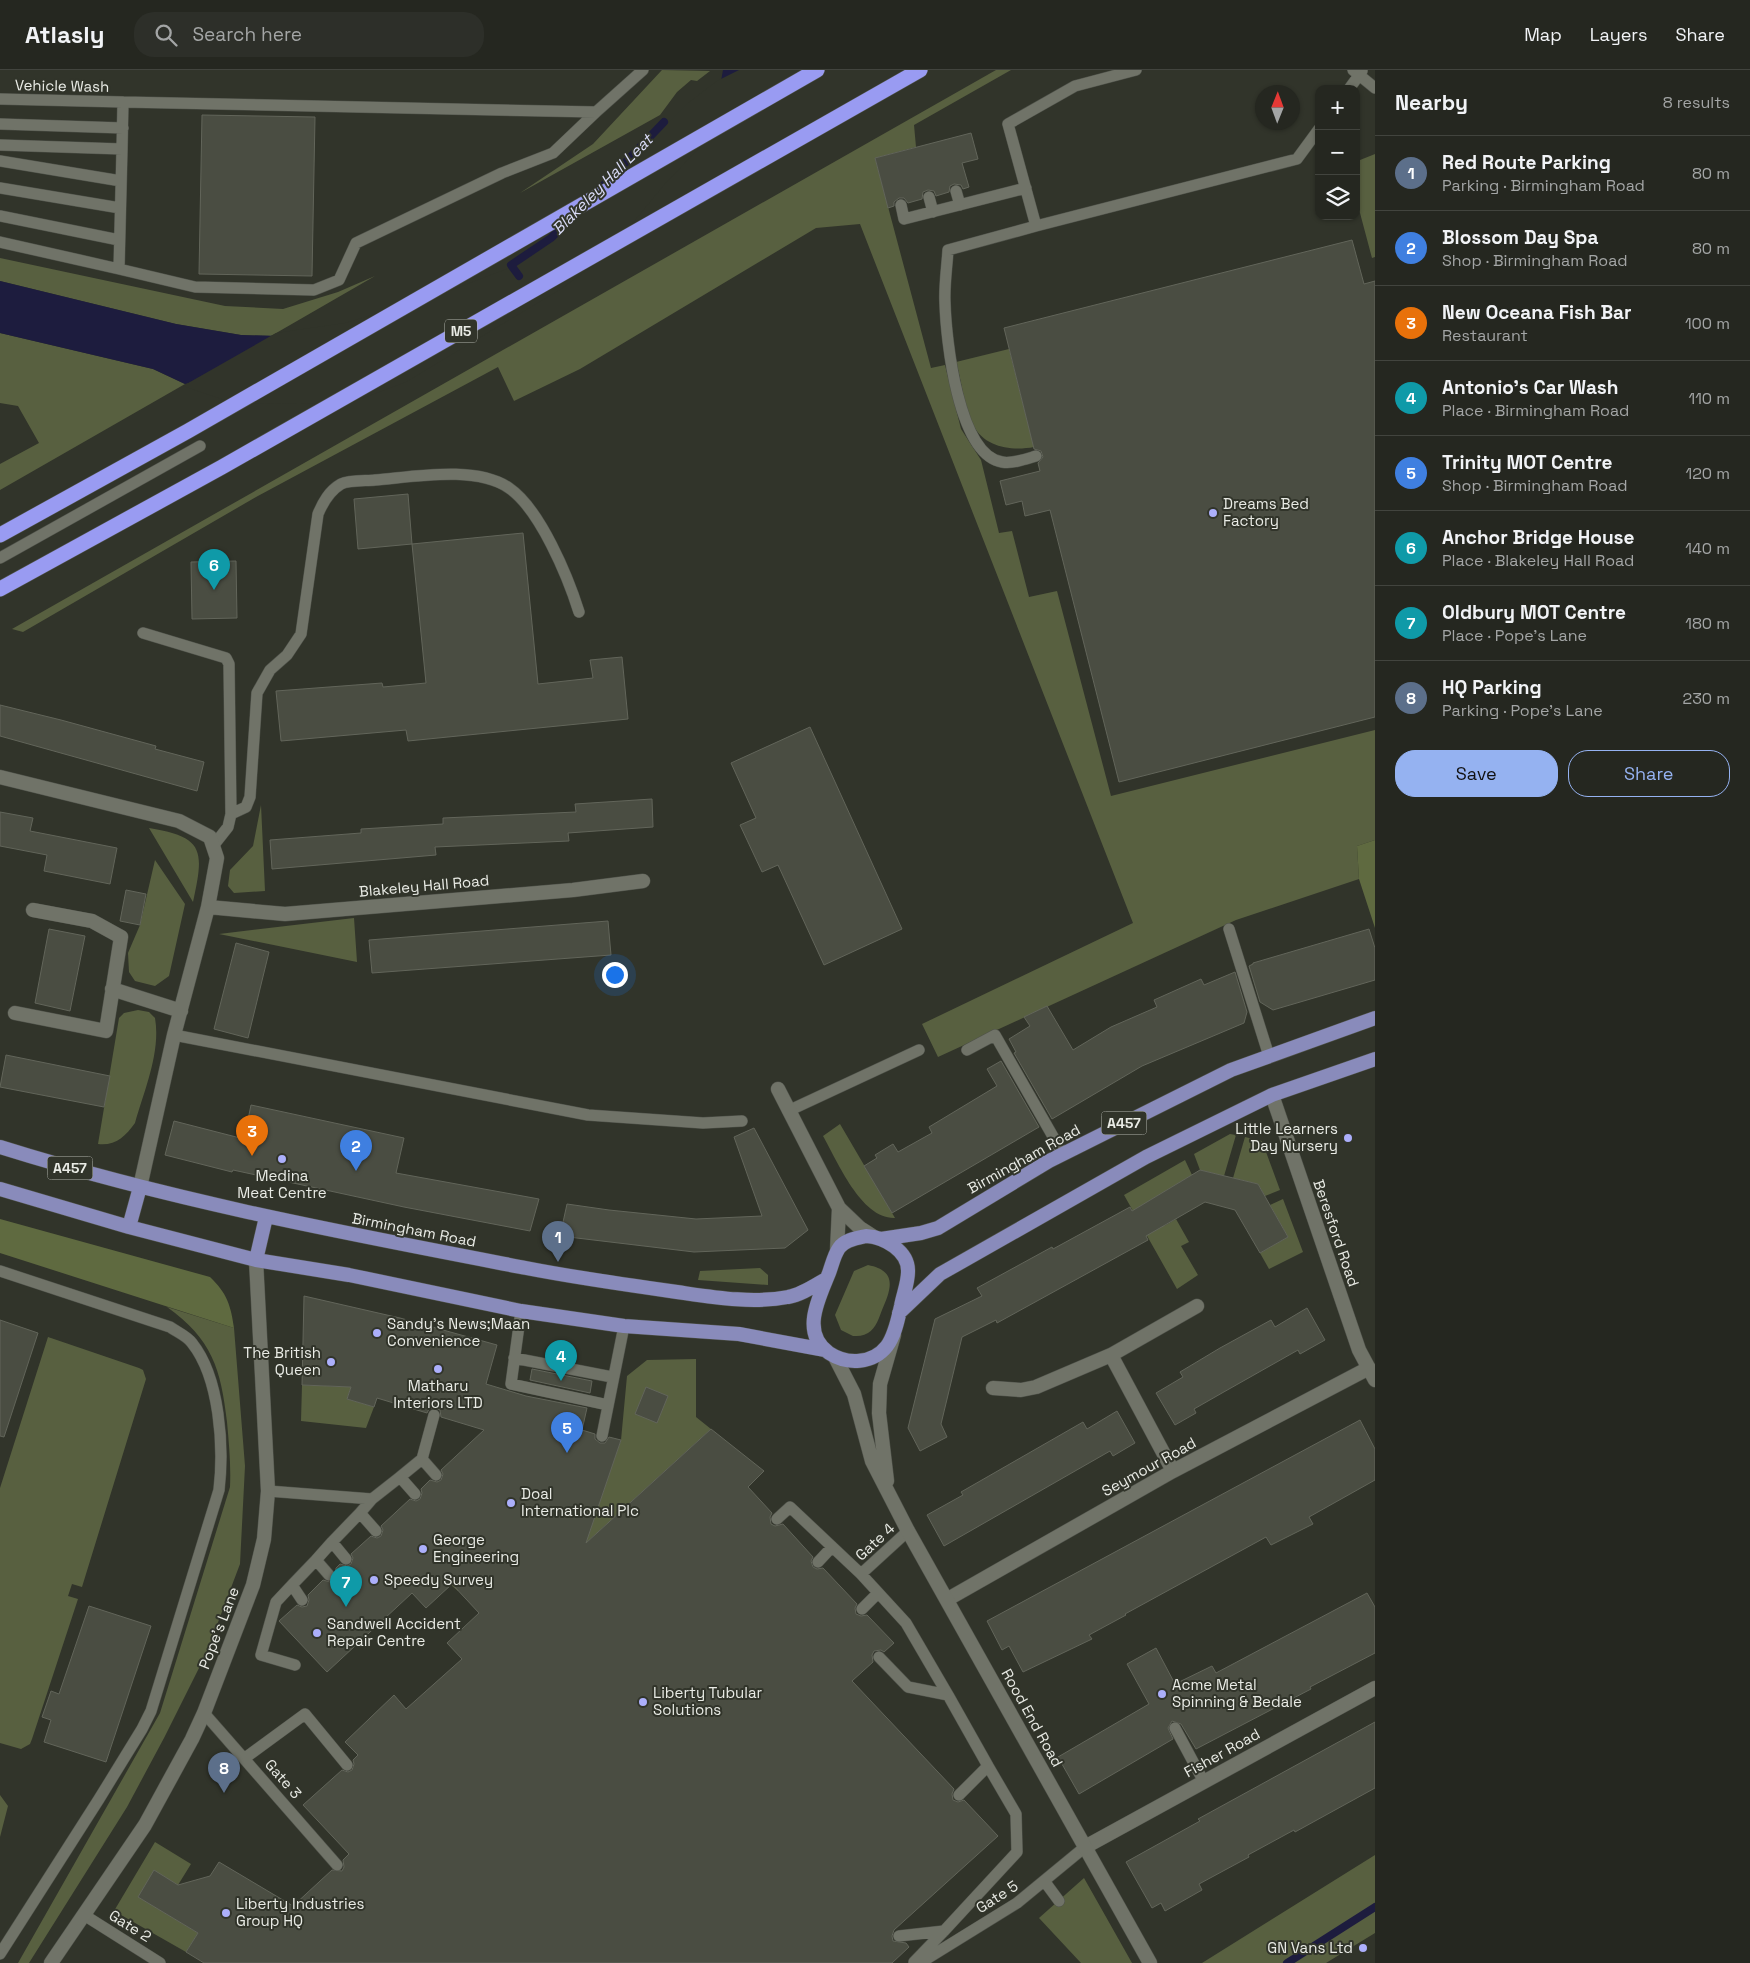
<!DOCTYPE html>
<meta charset="utf-8">
<style>
:root{--surface:#252720;--page:#2d2f29;--text:#f1f3f6;--muted:#a3a5a5;--line:#42443e;--accent:#95b2f1}
body{margin:0;font-family:"Space Grotesk",sans-serif;background:var(--page);color:var(--text)}
.controls{position:absolute;right:15px;top:15px;display:grid;overflow:hidden;border-radius:10px;box-shadow:0 1px 4px #0004}
.controls button{width:45px;height:45px;display:grid;place-items:center;padding:0;border:0;border-bottom:1px solid var(--line);background:var(--surface);color:var(--text);font:25px sans-serif}
.compass{position:absolute;left:1255px;top:15px;width:45px;height:45px;border-radius:50%;background:var(--surface);box-shadow:0 1px 4px #0004;rotate:1deg}
.you{position:absolute;left:614px;top:904px;width:18px;height:18px;margin:-12px;border:4px solid #fff;border-radius:50%;background:#1a73e8;box-shadow:0 0 0 8px #1a73e833}
.badge{display:grid;place-items:center;width:32px;height:32px;border-radius:50%;background:var(--accent);color:#fff;font-size:16px;font-weight:700}
.pin{position:absolute;translate:-50% -41px;filter:drop-shadow(0 1px 2px #0008)}
.pin::after{content:'';position:absolute;top:26px;width:18px;height:15px;background:inherit;clip-path:polygon(0 0,100% 0,50% 100%)}
.list{margin:0;padding:0;list-style:none}
h2{display:flex;justify-content:space-between;align-items:center;height:65px;margin:0;padding:0 20px;font-size:21px}
h2 small{font-size:16px;font-weight:400;color:var(--muted)}
.list li{display:grid;grid-template-columns:32px 1fr auto;gap:15px;align-items:center;box-sizing:border-box;height:75px;padding:0 20px;border-top:1px solid var(--line)}
.list b{display:block;font-size:19px;white-space:nowrap}
.list p{margin:0;font-size:16px;white-space:nowrap;color:var(--muted)}
.list em{font-size:16px;font-style:normal;color:var(--muted)}
.actions{display:flex;gap:10px;padding:15px 20px}
.actions a{flex:1;padding:11px 0;border:1px solid var(--accent);border-radius:20px;text-align:center;font-size:18px;color:var(--accent)}
.actions .main{background:var(--accent);color:#111}
.icon{flex:none;width:28px;height:28px;fill:none;stroke:currentColor;stroke-width:2;stroke-linecap:round;stroke-linejoin:round}
.map{position:relative;flex:none;width:1375px;height:1893px;overflow:hidden}
header{display:flex;align-items:center;gap:30px;box-sizing:border-box;height:70px;padding:0 25px;background:var(--surface);border-bottom:1px solid var(--line)}
header strong{font-size:24px}
nav{display:flex;gap:28px;margin-inline-start:auto;font-size:18px}
.search{width:350px;height:45px;background:var(--page);display:flex;align-items:center;gap:12px;box-sizing:border-box;padding:0 18px;border-radius:20px;color:var(--muted);font-size:19px}
main{display:flex}
aside{flex:1;background:var(--surface)}
.map>svg:first-child{display:block}
.green{fill:#586040}
.forest{fill:#5f6a40}
.water{fill:#1d1c3e}
.pier{fill:#31342a}
.lines{fill:none;stroke-linecap:round;stroke-linejoin:round}
.stream{stroke:#1d1c3e;stroke-width:8}
.building{fill:#4a4d42;stroke:#62655a}
.service-casing{stroke:#4f524a;stroke-width:12}
.minor-casing{stroke:#4f524a;stroke-width:15}
.tertiary-casing{stroke:#4f524a;stroke-width:15}
.primary-casing{stroke:#4f524a;stroke-width:15}
.motorway-casing{stroke:#4f524a;stroke-width:16}
.service{stroke:#707368;stroke-width:11}
.minor{stroke:#707368;stroke-width:14}
.tertiary{stroke:#707368;stroke-width:14}
.primary{stroke:#898bbb;stroke-width:14}
.motorway{stroke:#999bf2;stroke-width:15}
.poi-dot{fill:#acaffb;stroke:#31342a;stroke-width:2}
.labels{text-anchor:middle;stroke-width:4;stroke-linejoin:round;paint-order:stroke}
.shield{fill:#31342a;stroke:#b2b4ad;stroke-width:1}
.shield-label{font-size:14px;font-weight:bold;fill:#e9ebe5}
.street-label{font-size:15px;fill:#e9ebe5;stroke:#31342a}
.poi-label{font-size:15px;fill:#e9ebe5;stroke:#31342a;text-anchor:start}
.water-label{font-size:16px;font-style:italic;fill:#d9dbf6;stroke:#31342a}
</style>
<header>
<strong>Atlasly</strong>
<div class="search"><svg class="icon" aria-label="search" viewBox="0 0 24 24"><circle cx="10" cy="10" r="6"/><path d="M15 15l6 6"/></svg>Search here</div>
<nav><a>Map</a><a>Layers</a><a>Share</a></nav>
</header>
<main>
<div class="map">
<svg width="1375" height="1893" viewBox="0 0 1375 1893">
<rect width="100%" height="100%" fill="#31342a"/>
<path class="green" d="M662 0 710 1 697 11 691 10 677 22 660 45 520 123 593 74Z
M996 0H1011L914 55 916 77 875 88 931 298 945 295 961 359 981 390 999 463 1012 461 1029 527 1057 521 1111 726 1375 660V770L1357 776 1359 809 1236 850 938 987 922 954 1133 853 860 154 816 158 580 299 514 331 498 297 256 427 23 562 12 559Z
M1375 84V187L1372 188 1356 128V108L1358 107 1360 90Z
M0 188 225 236 283 239 338 222 375 206 271 266 241 265 176 254 0 211Z
M0 263 153 299 185 314 0 420V394L39 373 18 336 0 333Z
M1009 279 1034 377C1012 381 985 378 973 355 965 341 961 308 956 292Z
M261 735 265 821 234 823 228 816 230 800 253 776Z
M149 758C205 767 204 781 193 832Z
M155 790 185 834 169 906 155 916 135 911 129 902 128 883 140 855Z
M354 848 357 892 219 864Z
M138 940 149 942 155 948C161 982 144 1021 135 1053 125 1067 115 1076 98 1074L119 948 124 943Z
M840 1054 895 1148C861 1149 838 1092 823 1066Z
M1230 1064 1236 1065 1224 1106 1200 1100 1194 1084Z
M1245 1067 1262 1071 1280 1120 1265 1126 1258 1114 1233 1108Z
M1185 1090 1192 1105 1149 1131 1164 1156 1176 1149 1189 1172 1181 1176 1198 1205 1177 1219 1124 1125Z
M1283 1129 1303 1182 1269 1199 1260 1183 1288 1167 1270 1135Z
M868 1195C898 1201 891 1219 882 1240 879 1248 876 1258 868 1263 863 1266 858 1266 853 1266L841 1260 835 1245 854 1201Z
M760 1198 768 1205V1215L698 1210 700 1201Z
M167 1237 234 1258 245 1396 240 1494 206 1584 164 1668 127 1737 29 1893H18L160 1643 230 1417C231 1395 229 1374 227 1352 221 1299 212 1269 167 1237Z
M48 1267 139 1298 143 1300 146 1309 82 1517 72 1514 68 1526 78 1529 32 1669 30 1674 21 1679 0 1673V1418Z
M696 1289V1347L711 1359 518 1535 483 1498 458 1521 451 1515 483 1485 517 1520 597 1445 560 1406 602 1424 621 1370 627 1306 647 1290Z
M302 1315 351 1317 347 1329 374 1337 366 1358 301 1351Z
M0 1725 8 1736 0 1767Z
M155 1772 191 1794 178 1815 154 1801 139 1827 198 1863 186 1882 114 1841Z
M1375 1785V1863L1326 1893H1202Z
M1084 1808 1132 1893H1081L1039 1848Z"/>
<path class="forest" d="M1375 770V858L1359 809 1357 776Z
M0 1149 210 1207C227 1223 231 1236 234 1258L0 1183Z"/>
<path class="water" d="M723 0H814L715 58 661 114 609 180 185 314 153 299 0 263V211L176 254 241 265 281 266 346 255 441 226 510 200 556 169 721 11Z"/>
<path class="pier" d="M739 0H816L702 75 663 116 605 187 561 219 406 312 350 333 299 334 233 333 183 316 276 263 345 253 441 224 509 198 554 167 688 33 717 11Z"/>
<g class="lines">
<path class="stream" d="M598 121 664 52
M519 206 511 195 551 168 576 144
M1287 1893 1375 1837"/>
</g>
<path class="building" d="M202 45 315 47 312 206 199 204Z
M971 63 978 89 962 93 969 117 963 119 961 115 954 114 950 116 949 122 936 126 934 121 928 120 923 122 922 129 908 133 904 128H899L894 132V136L888 138 875 88Z
M1352 170 1364 214 1375 211V647L1119 712 1050 440 1025 446 1022 431 1006 435 1000 411 1040 401 1038 393 1043 387 1041 381 1034 379 1004 258Z
M408 424 412 474 358 479 354 429Z
M523 463 538 614 593 608 590 590 622 587 628 649 408 671 406 660 281 671 276 621 382 613 383 617 426 613 412 474Z
M236 491 237 548 192 549 191 492Z
M0 635 61 650 156 676 155 679 204 692 197 721 0 666Z
M810 657 902 859 824 895 778 795 762 802 740 755 756 748 731 693Z
M652 729 653 757 568 763 569 771 435 777 436 785 272 799 270 770 361 763V759L443 754V748L576 742 575 734Z
M0 742 33 748 30 761 117 778 110 814 44 801 47 785 0 776Z
M126 820 146 824 140 855 120 851Z
M608 851 611 885 372 903 369 870Z
M49 859 85 866 70 941 35 933Z
M1369 859 1375 878V910L1273 940 1260 932 1249 896 1253 894V893Z
M236 873 269 882 248 968 214 959Z
M1235 902 1247 942 1244 953 1142 996 1052 1049 1014 983 1016 982 1009 969 1030 956 1024 947 1047 936 1073 980 1111 957 1157 937 1154 930 1201 909 1204 915Z
M6 985 110 1006 104 1037 0 1017Z
M1001 991 1039 1057 892 1143 864 1096 877 1088 875 1085 893 1074 898 1082 932 1063 929 1057 997 1016 987 999Z
M251 1035 404 1068 396 1103 539 1129 530 1161 404 1137 233 1100 232 1102 165 1085 174 1051 244 1069Z
M754 1058 808 1160 785 1178 694 1182 560 1166 567 1134 609 1140 696 1149 762 1146 734 1067Z
M1200 1100 1258 1114 1288 1167 1260 1183 1235 1140 1205 1132 1146 1166 1148 1170 997 1253 996 1250 962 1267 941 1354 947 1367 920 1381 908 1358 935 1249 982 1226 977 1218 1052 1177 1053 1179 1130 1137 1132 1141Z
M304 1226 400 1248 497 1275 486 1314 526 1326 587 1338 582 1360 595 1364V1369L600 1373H605L609 1367 621 1370 586 1473 711 1359 764 1401 748 1417 772 1443 770 1447 771 1454 775 1456 783 1454 813 1487 811 1491 813 1497 817 1499 823 1498 857 1534 855 1538 856 1544 861 1546 867 1545 894 1573 884 1582 881 1580 874 1581 872 1585 873 1592 852 1611 954 1719 952 1724 953 1730 958 1732 964 1730 998 1766 894 1860 892 1866 893 1871 906 1873 909 1877 892 1893H204L186 1882 198 1863 138 1827 154 1800 178 1815 210 1806 219 1792 293 1836 332 1800 342 1801 344 1797 343 1790 349 1784 303 1735 342 1700 348 1702 352 1700 354 1694 353 1690 358 1685 345 1672 394 1625 406 1639 462 1589 447 1573 479 1543 452 1514 426 1538 412 1523 327 1602 279 1551 297 1535 302 1537 307 1536 309 1530 308 1525 323 1510 330 1512 334 1510 336 1498 340 1494 347 1496 351 1494 353 1488 351 1484 371 1466 377 1468 381 1466 383 1460 381 1456 410 1429 416 1431 420 1429 422 1423 421 1419 430 1410 437 1412 441 1410 443 1404 441 1400 484 1360 441 1347 440 1340 435 1338 429 1339 427 1343 377 1328 374 1337 347 1329 351 1317 302 1315Z
M1307 1238 1325 1270 1300 1284 1298 1280 1222 1323 1194 1339 1196 1343 1175 1355 1156 1323 1183 1307 1180 1302 1220 1278 1271 1250 1275 1257Z
M0 1250 38 1263 4 1367 0 1366Z
M532 1299 592 1311 590 1323 530 1310Z
M646 1317 668 1326 657 1353 635 1344Z
M1117 1341 1135 1373 1113 1386 1110 1381 944 1476 927 1445 963 1425 961 1422 1083 1352 1087 1359Z
M1360 1350 1375 1379V1410L1309 1447 1313 1454 1271 1475 1266 1467 1125 1544 1126 1545 1089 1565 1092 1569 1023 1602 1009 1576 1002 1580 987 1551Z
M1367 1523 1375 1537V1583L1310 1617 1311 1619 1196 1679 1181 1654 1172 1651 1168 1658 1173 1669 1079 1724 1058 1687 1149 1634 1127 1594 1156 1578 1175 1614 1212 1596 1216 1603Z
M89 1536 151 1556 106 1692 44 1672 51 1650 42 1647 51 1621 59 1624Z
M1375 1652V1718L1295 1762 1294 1760 1248 1785 1249 1787 1199 1814 1202 1820 1165 1841 1161 1833 1152 1838 1126 1792 1200 1751 1198 1749Z"/>
<g class="lines">
<defs>
<path id="service" d="M1136 0 1075 16 1008 54 1036 156 1297 89 1319 59
M1353 0 1375 18
M1349 19 1362 1
M0 29 123 32
M0 54 123 58
M0 75 122 79 123 32 596 42 643 0
M122 79 119 199 195 217 314 220 339 210 356 173 502 103 553 83 596 42
M0 91 121 111
M0 118 120 138
M956 121 960 135
M929 127 933 142
M901 135 904 149 1026 118
M0 146 119 170
M0 172 119 199
M1036 386C1026 389 1013 394 1002 392 958 385 946 269 945 233 944 216 947 197 948 180L1036 156
M0 488 200 376
M143 563 226 588 229 594 231 744 228 757 213 776
M231 744 246 737 250 727 257 623 270 600 287 585 301 564 318 444C323 432 329 421 341 414 349 410 366 411 375 410 413 407 476 395 509 418 540 439 568 507 579 542
M1229 859 1269 986
M174 965 588 1045 703 1053 742 1051
M967 980 995 965 1063 1084
M788 1041 919 980
M0 1201 170 1257C177 1262 187 1266 192 1273 220 1308 224 1377 219 1420L151 1641 142 1659 99 1729 0 1884
M521 1241 511 1314 608 1335
M514 1288 612 1307
M602 1366 624 1256
M422 1389 436 1405
M400 1407 422 1389 434 1345
M268 1421 372 1429
M360 1443 372 1429 400 1407 415 1424
M777 1449 790 1437 861 1504 906 1553 948 1625 908 1617 879 1587
M332 1472 360 1443 376 1461
M316 1490 332 1472 346 1489
M818 1492 832 1477
M861 1504 908 1461
M292 1515 316 1490 329 1505
M862 1539 878 1523
M295 1595 261 1585 276 1532 292 1515 302 1530
M948 1625 988 1696 959 1725
M204 1643 337 1795
M1175 1658 1204 1712
M245 1688 305 1644 347 1695
M1045 1812 1059 1831
M84 1845 160 1893
M899 1866 944 1861 1017 1782 1016 1744 988 1696
M914 1892 944 1861
M920 1893 1017 1833 1085 1777"/>
<path id="minor" d="M0 707 179 751 210 767 217 788 208 837 174 965 140 1117
M208 837 285 844 573 820 643 811
M112 919 181 941
M15 943 106 961 121 867 92 851 33 840
M778 1019 839 1138 860 1158 874 1167
M1272 1025 1359 1280 1375 1310
M837 1181 839 1138
M1111 1285 1173 1401
M993 1318 1021 1320 1036 1317 1111 1285 1197 1236
M948 1529 1173 1401 1369 1298
M1085 1777 1375 1618
M51 1893 145 1755 192 1669 204 1643 253 1515 264 1469 268 1421 256 1190"/>
<path id="tertiary" d="M835 1287 854 1324 872 1391 908 1461 1150 1893
M887 1411 879 1343 880 1314 894 1265"/>
<path id="primary" d="M0 1077C172 1131 349 1164 526 1198 577 1208 627 1215 677 1222 712 1227 752 1234 788 1227 801 1225 814 1216 826 1209
M0 1119 129 1157 256 1190 349 1205 521 1241 624 1256 739 1264 825 1280
M129 1157 140 1117
M866 1166C884 1167 909 1181 908 1202 908 1213 903 1225 901 1236 898 1249 895 1265 887 1276 873 1294 847 1295 829 1283 800 1263 819 1228 829 1203 832 1195 834 1185 839 1178 844 1170 857 1168 866 1166Z
M881 1169 921 1163 938 1158 1049 1091 1231 1000 1375 948
M256 1190 266 1147
M899 1243 940 1204 1146 1087 1272 1025 1375 989"/>
<path id="motorway" d="M0 465 188 361 817 0
M0 519 222 397 920 0"/>
</defs>
<use href="#service" class="service-casing"/>
<use href="#minor" class="minor-casing"/>
<use href="#tertiary" class="tertiary-casing"/>
<use href="#primary" class="primary-casing"/>
<use href="#motorway" class="motorway-casing"/>
<use href="#service" class="service"/>
<use href="#minor" class="minor"/>
<use href="#tertiary" class="tertiary"/>
<use href="#primary" class="primary"/>
<use href="#motorway" class="motorway"/>
</g>
<g class="poi-dot">
<circle cx="1213" cy="443" r="5"/>
<circle cx="1348" cy="1068" r="5"/>
<circle cx="282" cy="1089" r="5"/>
<circle cx="377" cy="1263" r="5"/>
<circle cx="331" cy="1292" r="5"/>
<circle cx="438" cy="1299" r="5"/>
<circle cx="511" cy="1433" r="5"/>
<circle cx="423" cy="1479" r="5"/>
<circle cx="374" cy="1510" r="5"/>
<circle cx="317" cy="1563" r="5"/>
<circle cx="1162" cy="1624" r="5"/>
<circle cx="643" cy="1632" r="5"/>
<circle cx="226" cy="1843" r="5"/>
<circle cx="1363" cy="1878" r="5"/>
</g>
<g class="labels">
<g class="shield">
<rect x="445" y="249.5" width="32" height="23" rx="4"/>
<rect x="1101.5" y="1041.5" width="45" height="23" rx="4"/>
<rect x="47.5" y="1086.5" width="45" height="23" rx="4"/>
</g>
<g class="shield-label">
<text x="461" y="266">M5</text>
<text x="1124" y="1058">A457</text>
<text x="70" y="1103">A457</text>
</g>
<g class="street-label">
<text transform="translate(62 16) rotate(1)" y="5">Vehicle Wash</text>
<text transform="translate(424 816) rotate(-5)" y="5">Blakeley Hall Road</text>
<text transform="translate(1024 1089) rotate(-29)" y="5">Birmingham Road</text>
<text transform="translate(414 1160) rotate(11)" y="5">Birmingham Road</text>
<text transform="translate(1336 1163) rotate(71)" y="5">Beresford Road</text>
<text transform="translate(1149 1397) rotate(-29)" y="5">Seymour Road</text>
<text transform="translate(875 1472) rotate(-43)" y="5">Gate 4</text>
<text transform="translate(219 1558) rotate(-69)" y="5">Pope's Lane</text>
<text transform="translate(1032 1648) rotate(61)" y="5">Rood End Road</text>
<text transform="translate(1222 1683) rotate(-29)" y="5">Fisher Road</text>
<text transform="translate(283 1709) rotate(49)" y="5">Gate 3</text>
<text transform="translate(997 1827) rotate(-33)" y="5">Gate 5</text>
<text transform="translate(130 1856) rotate(32)" y="5">Gate 2</text>
</g>
<g class="poi-label">
<text x="1223" y="439">Dreams Bed<tspan x="1223" dy="17">Factory</tspan></text>
<text x="1338" y="1064" text-anchor="end">Little Learners<tspan x="1338" dy="17">Day Nursery</tspan></text>
<text x="282" y="1111" text-anchor="middle">Medina<tspan x="282" dy="17">Meat Centre</tspan></text>
<text x="387" y="1259">Sandy's News;Maan<tspan x="387" dy="17">Convenience</tspan></text>
<text x="321" y="1288" text-anchor="end">The British<tspan x="321" dy="17">Queen</tspan></text>
<text x="438" y="1321" text-anchor="middle">Matharu<tspan x="438" dy="17">Interiors LTD</tspan></text>
<text x="521" y="1429">Doal<tspan x="521" dy="17">International Plc</tspan></text>
<text x="433" y="1475">George<tspan x="433" dy="17">Engineering</tspan></text>
<text x="384" y="1515">Speedy Survey</text>
<text x="327" y="1559">Sandwell Accident<tspan x="327" dy="17">Repair Centre</tspan></text>
<text x="1172" y="1620">Acme Metal<tspan x="1172" dy="17">Spinning &amp; Bedale</tspan></text>
<text x="653" y="1628">Liberty Tubular<tspan x="653" dy="17">Solutions</tspan></text>
<text x="236" y="1839">Liberty Industries<tspan x="236" dy="17">Group HQ</tspan></text>
<text x="1353" y="1883" text-anchor="end">GN Vans Ltd</text>
</g>
<g class="water-label">
<text transform="translate(602 114) rotate(-45)" y="6">Blakeley Hall Leat</text>
</g>
</g>
</svg>
<div class="controls">
<button>+</button>
<button>−</button>
<button><svg class="icon" aria-label="layers" viewBox="0 0 24 24"><path d="M12 4l9 5-9 5-9-5zM3 14l9 5 9-5"/></svg></button>
</div>
<svg class="compass" viewBox="-18 -18 36 36"><path d="M0-13l5 13h-10z" fill="#e53935"/><path d="M0 13l5-13h-10z" fill="#a3a5a5"/></svg>
<div class="you"></div>
<div class="pin badge" style="left:558px;top:1192px;background:#5c6f8a">1</div>
<div class="pin badge" style="left:356px;top:1101px;background:#3f7fe0">2</div>
<div class="pin badge" style="left:252px;top:1086px;background:#e8710a">3</div>
<div class="pin badge" style="left:561px;top:1311px;background:#0f9aa8">4</div>
<div class="pin badge" style="left:567px;top:1383px;background:#3f7fe0">5</div>
<div class="pin badge" style="left:214px;top:520px;background:#0f9aa8">6</div>
<div class="pin badge" style="left:346px;top:1537px;background:#0f9aa8">7</div>
<div class="pin badge" style="left:224px;top:1723px;background:#5c6f8a">8</div>
</div>
<aside>
<h2>Nearby<small>8 results</small></h2>
<ul class="list">
<li><span class="badge" style="background:#5c6f8a">1</span><div><b>Red Route Parking</b><p>Parking · Birmingham Road</p></div><em>80 m</em></li>
<li><span class="badge" style="background:#3f7fe0">2</span><div><b>Blossom Day Spa</b><p>Shop · Birmingham Road</p></div><em>80 m</em></li>
<li><span class="badge" style="background:#e8710a">3</span><div><b>New Oceana Fish Bar</b><p>Restaurant</p></div><em>100 m</em></li>
<li><span class="badge" style="background:#0f9aa8">4</span><div><b>Antonio's Car Wash</b><p>Place · Birmingham Road</p></div><em>110 m</em></li>
<li><span class="badge" style="background:#3f7fe0">5</span><div><b>Trinity MOT Centre</b><p>Shop · Birmingham Road</p></div><em>120 m</em></li>
<li><span class="badge" style="background:#0f9aa8">6</span><div><b>Anchor Bridge House</b><p>Place · Blakeley Hall Road</p></div><em>140 m</em></li>
<li><span class="badge" style="background:#0f9aa8">7</span><div><b>Oldbury MOT Centre</b><p>Place · Pope's Lane</p></div><em>180 m</em></li>
<li><span class="badge" style="background:#5c6f8a">8</span><div><b>HQ Parking</b><p>Parking · Pope's Lane</p></div><em>230 m</em></li>
</ul>
<div class="actions"><a class="main">Save</a><a>Share</a></div>
</aside>
</main>
